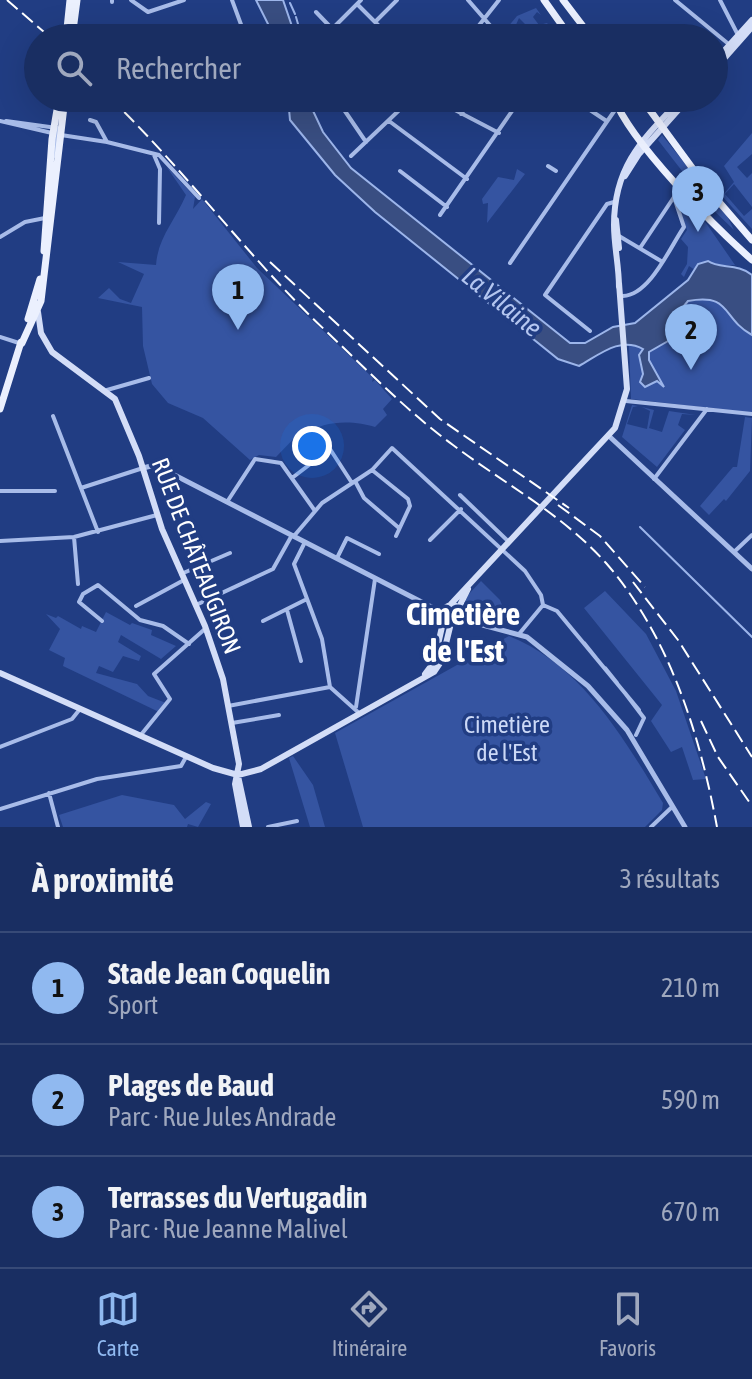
<!DOCTYPE html>
<html lang="fr">
<meta charset="utf-8">
<style>
:root{--surface:#192e62;--page:#223668;--text:#f1f3f6;--muted:#9fa8be;--line:#374a77;--accent:#90b9f0}
body{margin:0;font-family:"Asap Condensed",sans-serif;background:var(--page);color:var(--text)}
.you{position:absolute;left:312px;top:446px;width:28px;height:28px;margin:-20px;border:6px solid #fff;border-radius:50%;background:#1a73e8;box-shadow:0 0 0 12px #1a73e833}
.badge{display:grid;place-items:center;width:52px;height:52px;border-radius:50%;background:var(--accent);color:#111;font-size:26px;font-weight:700}
.pin{position:absolute;translate:-50% -66px;filter:drop-shadow(0 2px 4px #0008)}
.pin::after{content:'';position:absolute;top:42px;width:28px;height:24px;background:inherit;clip-path:polygon(0 0,100% 0,50% 100%)}
.list{margin:0;padding:0;list-style:none}
h2{display:flex;justify-content:space-between;align-items:center;height:104px;margin:0;padding:0 32px;font-size:34px}
h2 small{font-size:26px;font-weight:400;color:var(--muted)}
.list li{display:grid;grid-template-columns:52px 1fr auto;gap:24px;align-items:center;box-sizing:border-box;height:112px;padding:0 32px;border-top:2px solid var(--line)}
.list b{display:block;font-size:30px;white-space:nowrap}
.list p{margin:0;font-size:26px;white-space:nowrap;color:var(--muted)}
.list em{font-size:26px;font-style:normal;color:var(--muted)}
.icon{flex:none;width:44px;height:44px;fill:none;stroke:currentColor;stroke-width:2;stroke-linecap:round;stroke-linejoin:round}
.map{position:relative;flex:none;width:752px;height:827px;overflow:hidden}
.search{position:absolute;background:var(--surface);box-shadow:0 8px 32px #0002;left:24px;right:24px;top:24px;height:88px;display:flex;align-items:center;gap:20px;box-sizing:border-box;padding:0 28px;border-radius:44px;color:var(--muted);font-size:30px}
.sheet{height:440px;background:var(--surface)}
nav{display:flex;justify-content:space-around;align-items:center;box-sizing:border-box;height:112px;border-top:2px solid var(--line);background:var(--surface);font-size:22px;color:var(--muted)}
nav a{display:grid;justify-items:center;gap:4px}
nav .on{color:var(--accent)}
.map>svg:first-child{display:block}
.green{fill:#3554a1}
.water{fill:#394e82;stroke:#9cb5ea;stroke-width:2}
.lines{fill:none;stroke-linecap:round;stroke-linejoin:round}
.stream{stroke:#9cb5ea;stroke-width:2}
.minor{stroke:#a8bce9;stroke-width:4}
.tertiary{stroke:#a8bce9;stroke-width:5}
.secondary{stroke:#d3ddf7;stroke-width:6}
.primary{stroke:#ebf0fe;stroke-width:7}
.rail{stroke:#fff;stroke-width:2;stroke-dasharray:14 6;stroke-linecap:butt}
.labels{text-anchor:middle;stroke-width:7;stroke-linejoin:round;paint-order:stroke}
.street-label{font-size:24px;fill:#fff;stroke:#213d83}
.park-label{font-size:24px;fill:#ccd9f7;stroke:#213d83}
.water-label{font-size:26px;font-style:italic;fill:#b4c6f0;stroke:#213d83}
.district-label{font-size:32px;font-weight:bold;fill:#fff;stroke:#213d83}
</style>
<div class="map">
<svg width="752" height="827" viewBox="0 0 752 827">
<rect width="100%" height="100%" fill="#213d83"/>
<path class="green" d="M536 8 541 15 537 12 533 17 539 25 547 23 553 31 552 38H520L517 28 526 25 519 18 515 27 507 28 517 16Z
M752 133V154L737 167 747 178 752 173V207L734 184 725 194 744 216 752 209V229L722 196 734 182 724 166Z
M662 135 727 216 734 230 710 207 658 140Z
M166 166 195 197 193 209 202 199 257 268 373 378 372 382 375 380 392 399 383 409 387 415 375 427C356 421 323 419 306 435L301 431 276 457 259 455 250 460 203 418 168 403 152 384 143 346 142 307 98 298 109 288 120 299 131 303 144 274 118 262 156 265C158 237 175 221 186 195Z
M517 169 525 174 487 223 488 203 483 204 482 199 498 177 514 180Z
M677 190 706 223 735 265H698L695 270 689 266 684 277 681 274 687 264 688 247 681 239 687 230 675 196Z
M704 298C729 300 732 324 752 335V413L631 399 629 345C659 342 668 321 688 301Z
M632 405 638 406 633 407 627 424 647 429 650 411 642 407 654 410 649 428 662 432 669 411 696 415 682 414 678 425 685 430 657 467 622 437Z
M745 417 752 418 750 471 726 501 724 499 709 515 700 506 733 467H737Z
M481 581 500 600 510 626 466 612 463 607 468 595Z
M605 591 646 634 676 691 706 779 693 780 682 747 671 752 651 721 662 705 584 608Z
M106 612 130 625 132 623 152 630 151 635 176 646 161 659 121 635 118 642 141 656 139 661 123 656 113 672 99 666 96 673 137 684 148 696 166 703 159 712 63 666 65 658 49 650 60 629 46 614 56 618 58 616 81 629 82 626 96 632Z
M509 636C582 665 625 740 663 803L662 810 645 827H363L335 733Z
M293 756 313 785 325 827H310L289 758Z
M122 795 174 805 185 819 206 802 211 804 198 827 188 824 187 827H63L59 815Z"/>
<path class="water" d="M256 0H283L296 38H275Z
M288 98H307L323 132 351 168 570 343H585L613 327 635 323 688 280 698 264 708 261C719 269 738 263 752 275V335C721 318 732 293 688 301L678 313 686 323 675 337 649 352V360L664 387 657 381 645 387 640 382 643 374 639 355 643 349C620 336 599 355 579 366L558 359 375 212 335 175 290 120Z"/>
<g class="lines">
<path class="stream" d="M290 3 295 14
M296 17 302 38
M640 527 752 637"/>
<path class="minor" d="M131 0 148 12 184 0
M232 0 246 38
M468 0 501 38
M675 0 731 46
M720 0 739 37
M112 2V0
M357 4 391 38
M316 12 341 38
M375 22 397 0
M332 29 361 0
M469 38 499 0
M336 98 366 142
M432 98 499 133
M572 98 605 120
M461 114 472 98
M90 120 96 122 107 142
M0 121 52 133
M6 121 57 128 55 156
M389 121 467 179
M61 135 107 142 159 155 199 198
M154 155 160 169 159 223
M351 156 412 98
M548 166 556 171
M400 171 447 207
M440 215 521 98
M619 236 661 261
M0 237 25 222 45 218
M640 248 674 197
M510 263 617 107
M623 296C650 295 670 247 684 227L674 197 677 183
M590 331 545 295 607 204 614 202
M0 337 19 343
M107 390 149 378
M626 401 752 414
M53 416 98 532
M372 470 408 499 410 506 396 536
M292 478 330 449 352 483
M654 479 707 409
M355 481 364 498 399 528
M81 488 143 468
M0 491H55
M460 495 509 542
M227 502 255 459 281 463 315 511
M294 536 322 503 372 470 392 448 525 571 541 595 543 605
M74 537 78 584
M430 540 461 509
M0 541 74 537 157 515
M305 542 294 564 322 639 330 687 359 713
M734 552 752 535
M337 558 347 538 379 554
M181 574 230 553
M196 605 273 569 292 535
M543 605 557 611 576 634
M136 606 184 580
M287 610 301 661
M562 617 639 710
M102 621 79 602 83 594 98 585 140 620 163 626 189 644
M263 621 307 599
M519 634 543 605
M584 643 596 658
M605 668 617 683
M625 693 644 718 636 735
M228 706 330 687
M356 707 375 579
M232 723 279 715
M140 736 170 699 154 674 206 628
M0 747 72 719 80 709
M49 793 58 827
M0 809 97 779 181 766 186 757
M268 827 297 821
M651 827 672 807"/>
<path class="tertiary" d="M610 437 752 569
M143 468 155 465 443 613
M461 613 490 624
M460 619 527 637 588 686 627 730 685 827"/>
<path class="secondary" d="M714 62 752 20
M714 70 752 27
M625 176 639 154 689 98
M616 220 619 248
M619 287C619 266 614 246 614 225 614 165 643 139 682 98
M38 312 41 333 52 352 115 399 139 456 162 529 205 626 223 679 239 764 235 784 243 827
M451 604 615 428 627 389 619 283
M443 614a9 9 0 1 1 18 0a9 9 0 1 1-18 0Z
M459 607 468 589
M0 673 213 768 238 775 261 769 434 672 442 660 451 623
M425 674 434 662 444 618
M238 776 249 827"/>
<path class="primary" d="M544 0 571 38
M563 0 592 38
M66 38 70 0
M72 38 77 0
M614 98C631 143 714 226 752 260
M641 98 707 188 752 240
M44 251 52 139 59 98
M28 319 40 279
M22 343 41 301 65 98
M0 409 21 342"/>
<path class="rail" d="M7 0 51 38
M110 98C187 172 249 259 327 332 368 371 408 412 453 445 505 484 562 514 606 563 669 635 700 735 717 827
M270 262 440 419 569 508
M558 505 600 536 645 587
M633 582 678 640 752 757
M701 721 718 757 752 806"/>
</g>
<g class="labels">
<g class="street-label">
<text transform="translate(196 556) rotate(69)" y="8">RUE DE CHÂTEAUGIRON</text>
</g>
<g class="park-label">
<text x="507" y="733">Cimetière<tspan x="507" dy="28">de l'Est</tspan></text>
</g>
<g class="water-label">
<text transform="translate(502 302) rotate(39)" y="9">La Vilaine</text>
</g>
<g class="district-label">
<text x="463" y="625">Cimetière<tspan x="463" dy="37">de l'Est</tspan></text>
</g>
</g>
</svg>
<div class="you"></div>
<div class="pin badge" style="left:238px;top:330px">1</div>
<div class="pin badge" style="left:691px;top:370px">2</div>
<div class="pin badge" style="left:698px;top:232px">3</div>
<div class="search"><svg class="icon" aria-label="search" viewBox="0 0 24 24"><circle cx="10" cy="10" r="6"/><path d="M15 15l6 6"/></svg>Rechercher</div>
</div>
<section class="sheet">
<h2>À proximité<small>3 résultats</small></h2>
<ul class="list">
<li><span class="badge">1</span><div><b>Stade Jean Coquelin</b><p>Sport</p></div><em>210 m</em></li>
<li><span class="badge">2</span><div><b>Plages de Baud</b><p>Parc · Rue Jules Andrade</p></div><em>590 m</em></li>
<li><span class="badge">3</span><div><b>Terrasses du Vertugadin</b><p>Parc · Rue Jeanne Malivel</p></div><em>670 m</em></li>
</ul>
</section>
<nav>
<a class="on"><svg class="icon" aria-label="map" viewBox="0 0 24 24"><path d="M3 6l6-2 6 2 6-2v14l-6 2-6-2-6 2zM9 4v14M15 6v14"/></svg>Carte</a>
<a><svg class="icon" aria-label="directions" viewBox="0 0 24 24"><path d="M12 3l9 9-9 9-9-9zM9 14v-3h6M13 9l2 2-2 2"/></svg>Itinéraire</a>
<a><svg class="icon" aria-label="saved" viewBox="0 0 24 24"><path d="M7 4h10v16l-5-4-5 4z"/></svg>Favoris</a>
</nav>
